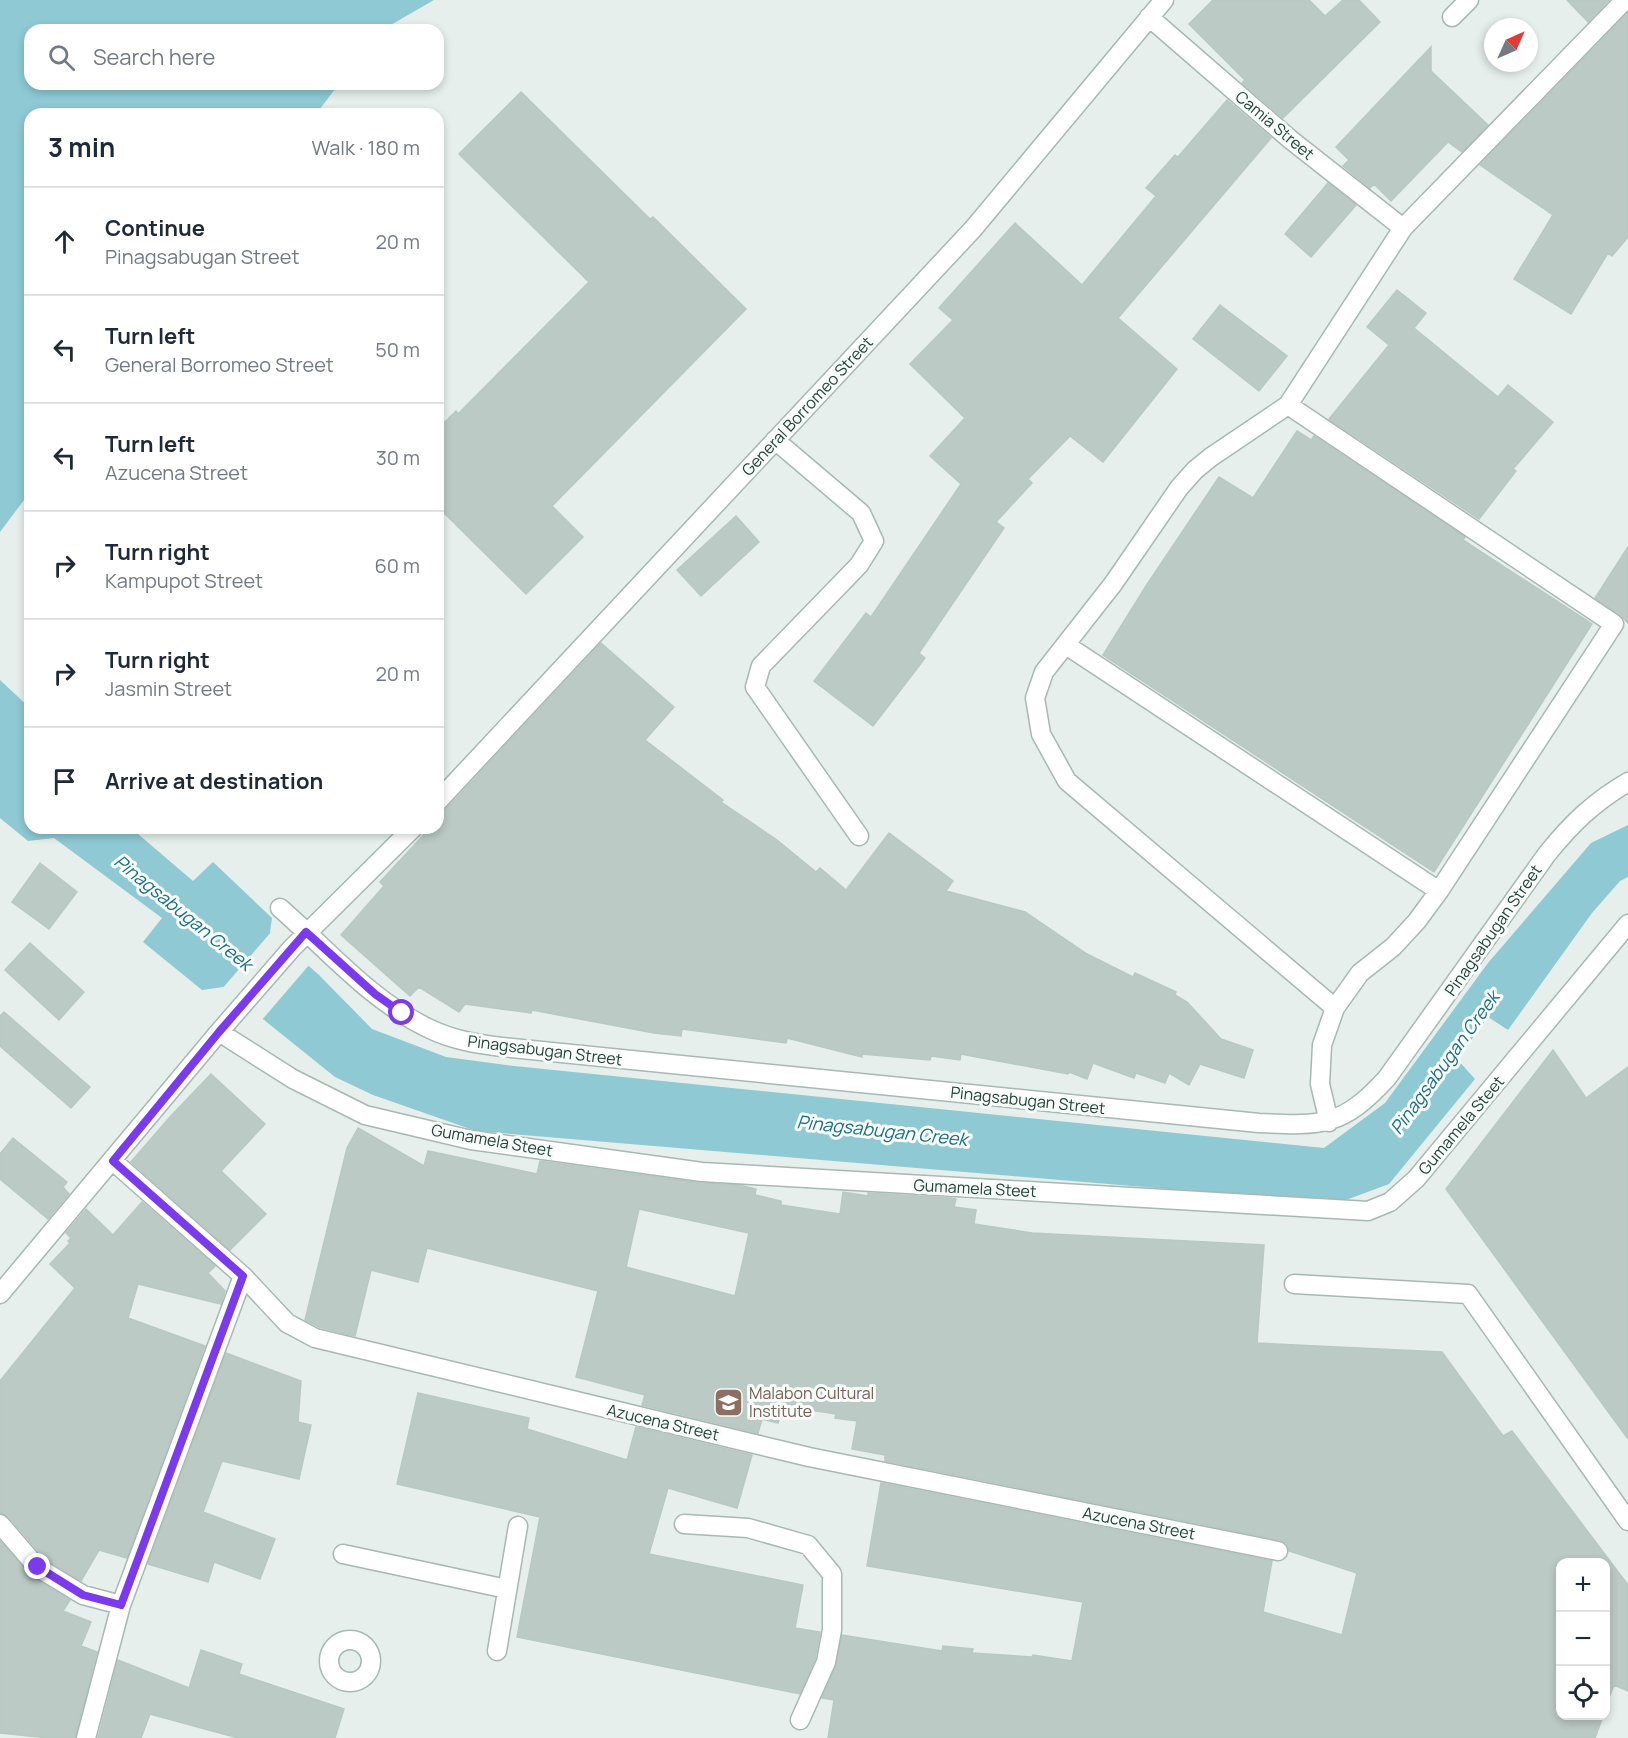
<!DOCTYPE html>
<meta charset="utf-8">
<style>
:root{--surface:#fff;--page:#f6f6f7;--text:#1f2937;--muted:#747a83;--line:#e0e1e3}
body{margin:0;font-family:Manrope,sans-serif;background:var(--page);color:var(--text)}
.controls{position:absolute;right:18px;bottom:18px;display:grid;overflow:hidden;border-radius:12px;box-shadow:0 3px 9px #0003}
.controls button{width:54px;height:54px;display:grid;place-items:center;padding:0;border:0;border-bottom:2px solid var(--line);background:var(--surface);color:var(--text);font:30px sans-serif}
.compass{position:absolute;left:1484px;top:18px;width:54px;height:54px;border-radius:50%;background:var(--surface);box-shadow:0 3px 9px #0003;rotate:45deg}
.stop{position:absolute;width:18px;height:18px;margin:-14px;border:4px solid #7c3aed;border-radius:50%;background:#fff}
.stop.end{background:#7c3aed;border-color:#fff;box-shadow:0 2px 6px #0008}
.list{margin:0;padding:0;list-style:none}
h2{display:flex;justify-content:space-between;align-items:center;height:78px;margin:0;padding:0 24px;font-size:26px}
h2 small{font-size:20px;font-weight:400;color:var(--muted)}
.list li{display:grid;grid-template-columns:39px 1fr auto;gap:18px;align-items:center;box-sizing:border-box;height:108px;padding:0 24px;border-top:2px solid var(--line)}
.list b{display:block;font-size:22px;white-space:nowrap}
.list p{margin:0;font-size:20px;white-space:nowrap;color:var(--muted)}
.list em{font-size:20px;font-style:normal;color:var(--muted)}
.icon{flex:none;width:33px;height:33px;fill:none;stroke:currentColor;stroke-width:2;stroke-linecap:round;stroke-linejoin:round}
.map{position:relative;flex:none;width:1628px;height:1738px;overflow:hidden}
.search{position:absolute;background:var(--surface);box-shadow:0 3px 9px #0003;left:24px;top:24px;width:420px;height:66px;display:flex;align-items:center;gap:15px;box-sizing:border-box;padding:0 21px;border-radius:18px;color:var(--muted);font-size:22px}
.panel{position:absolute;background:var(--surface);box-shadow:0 3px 9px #0003;left:24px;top:108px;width:420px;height:726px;border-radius:18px}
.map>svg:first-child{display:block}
.water{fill:#8ec9d4}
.pier{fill:#e6efeb}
.building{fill:#bbcac4;stroke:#b8c9c2;stroke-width:1.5;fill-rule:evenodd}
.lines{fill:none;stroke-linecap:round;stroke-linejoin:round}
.minor-casing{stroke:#a8b8b2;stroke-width:21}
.minor{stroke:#fff;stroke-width:18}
.route{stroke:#7c3aed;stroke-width:8}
.labels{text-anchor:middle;stroke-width:6;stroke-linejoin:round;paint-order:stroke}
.street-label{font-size:16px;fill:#24423a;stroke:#f7fbf9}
.education-label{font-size:16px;fill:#785e54;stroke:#f7fbf9;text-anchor:start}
.water-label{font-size:18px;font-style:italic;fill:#1c6f80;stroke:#f7fbf9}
</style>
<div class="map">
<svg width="1628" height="1738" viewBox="0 0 1628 1738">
<rect width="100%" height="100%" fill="#e6efeb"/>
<path class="water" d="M0 0H434L382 30H30V84H339L316 114H30V492L0 532Z
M0 680 30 708V828H131L193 881 213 862 272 918 270 932 319 975 372 1029 446 1057 514 1066 1324 1148 1385 1103 1488 963 1591 843 1628 825V877L1620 881 1592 913 1508 1030 1488 1017 1457 1059 1475 1079 1389 1184 1346 1200 1227 1194 476 1131 373 1095 335 1077 223 987 202 990 143 942 162 918 54 838 28 841 0 818Z"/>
<path class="pier" d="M272 931 310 964 261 1021 221 990Z"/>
<path class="building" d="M1213 0H1309L1325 16 1343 0H1359L1380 22 1283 118 1242 83 1245 80 1189 24Z
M1567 0H1609L1588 22Z
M1628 13V237L1612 256 1608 253 1571 314 1514 279 1553 215 1480 165Z
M1431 47V71L1488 125 1462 152 1448 142 1391 201 1374 184 1370 188 1343 166 1349 160 1336 147Z
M521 92 650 219 653 217 746 309 552 506 583 537 526 594 438 507V429L456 411 458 414 589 282 459 154Z
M1227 100 1271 138 1118 318 1177 369 1103 462 1070 436 1028 479 1032 483 996 522 1004 528 919 653 925 658 873 726 814 681 866 613 871 617 961 484 930 456 965 418 910 364 953 320 939 308 1015 223 1082 285 1156 196 1146 188 1175 155 1178 157Z
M1328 183 1356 205 1311 257 1285 234Z
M1397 290 1426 313 1414 328 1498 397 1508 385 1553 422 1513 469 1516 471 1479 519 1329 419 1389 345 1367 327Z
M1220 305 1287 356 1259 391 1193 339Z
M1297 431 1311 440 1314 436 1465 537 1463 540 1592 624 1434 872 1103 655 1146 586 1219 477 1253 498Z
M736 516 759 542 701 596 677 570Z
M1628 547V623L1620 615 1595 598Z
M601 643 674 707 645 740 723 800 721 802 777 840 816 872 820 868 846 890 889 833 953 881 946 891 1025 912 1087 954 1133 977 1135 973 1176 992 1175 995 1187 1002 1221 1039 1253 1050 1244 1078 1200 1064 1189 1085 1169 1073 1165 1083 1136 1073 1134 1078 1093 1063 1087 1079 1069 1072 1068 1074 961 1054 960 1060 931 1056 930 1060 862 1054V1057L787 1038 786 1043 682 1029 681 1036 654 1033 532 1010 531 1013 465 1004 459 1012 419 987 410 996 341 935 384 886 380 882 430 828H438V812L446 809Z
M40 863 77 892 49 929 12 902Z
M30 943 84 992 59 1020 5 970Z
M4 1012 90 1087 71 1108 0 1046V1016Z
M1553 1050 1586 1098 1628 1067V1439L1446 1189Z
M211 1074 265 1124 221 1171 266 1214 230 1250 131 1162 169 1118Z
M358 1128 424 1166 428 1151 537 1174 540 1161 701 1183 739 1185 756 1189 755 1195 781 1201V1205L840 1214 843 1192 868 1196V1193L951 1198 956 1199 954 1207 976 1210 974 1224 1032 1233 1264 1245 1257 1343 1442 1352 1503 1436 1512 1431 1628 1585V1691L1614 1685 1605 1708V1563H1560V1716H1603L1595 1738H828L834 1700 822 1698 836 1666 842 1635 942 1651 943 1646 973 1649 972 1653 1032 1657 1033 1655 1072 1661 1083 1602 867 1566 881 1483 1272 1561 1263 1612 1342 1635 1357 1573 1289 1551 1286 1543 1280 1540 885 1461V1455L852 1449 857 1421 835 1418 836 1414 783 1406 778 1423 762 1419 758 1433 642 1405 645 1395 576 1377 598 1291 427 1248 418 1282 371 1270 355 1336 319 1327 305 1320 347 1148ZM639 1209 749 1233 735 1296 626 1267Z
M13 1138 67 1182 63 1187 69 1194 48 1219 0 1179V1154Z
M142 1202 215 1266 208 1273 225 1291 221 1304 138 1284 128 1318 205 1346 127 1558 99 1550 81 1581 44 1558 9 1517 0 1513V1381L75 1288 50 1264 70 1243 68 1241 71 1238 66 1233 86 1209 113 1235Z
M226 1353 301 1381 298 1422 311 1425 299 1479 222 1461 203 1512 275 1539 260 1579 214 1562 208 1582 148 1564Z
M418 1393 529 1418 527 1429 627 1460 636 1427 752 1455 737 1508 668 1488 649 1554 803 1585 795 1628 820 1632 815 1659 800 1694 517 1637 540 1517 397 1484Z
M0 1541 31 1576 70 1600 63 1611 91 1622 81 1646 97 1652 75 1738H48L0 1733Z
M201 1650 242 1664 239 1674 344 1709 335 1738H238L150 1714 141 1738H98L118 1660 189 1688Z"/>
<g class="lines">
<defs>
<path id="minor" d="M1149 17 1291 140 1403 228
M1452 17 1469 0
M1288 405 1614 624 1439 891 1417 921 1393 947 1360 973 1335 1008 1322 1045 1320 1084 1329 1122
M775 440 861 513 874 541 859 565 761 666 755 687 859 836
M1066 645 1439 891
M438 801 973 229 1164 0
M280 908C328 950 372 1002 430 1029 453 1040 477 1044 502 1047L1259 1123C1323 1126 1342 1127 1387 1078L1547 854C1572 823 1594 802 1628 782
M1335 1008 1067 781 1041 734 1035 698 1044 672 1113 584 1179 488 1195 470 1211 457 1288 405 1403 228 1625 0
M219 1032 293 1079 365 1115 471 1140 702 1172 1368 1211 1390 1202 1416 1179 1628 924
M113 1161 243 1276 287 1323 315 1338 809 1457 1278 1551
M1294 1284 1468 1294 1628 1521
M0 1294 219 1032 292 948 413 828
M0 1524 37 1567 83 1595 121 1605
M684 1524 748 1528 808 1545 832 1574V1630L826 1662 800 1720
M343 1554 507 1589
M329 1661a21 21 0 1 1 42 0a21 21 0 1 1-42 0Z
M497 1651 518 1526
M86 1738 121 1605 243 1276"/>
</defs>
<use href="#minor" class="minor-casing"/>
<use href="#minor" class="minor"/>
</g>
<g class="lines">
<path class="route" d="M38 1567 83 1595 121 1605 243 1276 113 1161 219 1032 306 932 375 994 402 1013"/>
</g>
<defs>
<symbol id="school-square" viewBox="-11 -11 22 22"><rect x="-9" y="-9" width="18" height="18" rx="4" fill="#8d6e63" stroke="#f7fbf9"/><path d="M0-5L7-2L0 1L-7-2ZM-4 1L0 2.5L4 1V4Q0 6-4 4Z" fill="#fff"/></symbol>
</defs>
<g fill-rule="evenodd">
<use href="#school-square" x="712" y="1386" width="33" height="33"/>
</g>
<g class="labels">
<g class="street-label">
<text transform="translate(1275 125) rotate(40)" y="6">Camia Street</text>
<text transform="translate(807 406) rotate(-47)" y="6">General Borromeo Street</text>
<text transform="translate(1493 930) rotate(-55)" y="6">Pinagsabugan Street</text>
<text transform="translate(545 1050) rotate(7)" y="6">Pinagsabugan Street</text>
<text transform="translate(1028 1100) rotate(6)" y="6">Pinagsabugan Street</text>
<text transform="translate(1461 1125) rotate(-50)" y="6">Gumamela Steet</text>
<text transform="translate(492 1140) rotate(10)" y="6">Gumamela Steet</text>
<text transform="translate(975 1188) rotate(3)" y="6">Gumamela Steet</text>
<text transform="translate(663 1422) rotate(13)" y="6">Azucena Street</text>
<text transform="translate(1139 1523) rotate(11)" y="6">Azucena Street</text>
</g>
<g class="education-label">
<text x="749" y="1399">Malabon Cultural<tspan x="749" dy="18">Institute</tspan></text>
</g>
<g class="water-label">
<text transform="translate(183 913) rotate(39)" y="6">Pinagsabugan Creek</text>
<text transform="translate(1445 1063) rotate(-54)" y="6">Pinagsabugan Creek</text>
<text transform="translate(882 1131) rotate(6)" y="6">Pinagsabugan Creek</text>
</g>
</g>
</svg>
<div class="controls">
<button>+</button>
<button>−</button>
<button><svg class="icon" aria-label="locate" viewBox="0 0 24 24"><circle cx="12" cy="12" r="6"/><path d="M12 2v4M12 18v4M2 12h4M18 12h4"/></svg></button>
</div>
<svg class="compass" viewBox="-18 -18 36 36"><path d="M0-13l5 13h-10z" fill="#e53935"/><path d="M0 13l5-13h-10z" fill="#747a83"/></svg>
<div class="stop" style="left:402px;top:1013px"></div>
<div class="stop end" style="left:38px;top:1567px"></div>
<div class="search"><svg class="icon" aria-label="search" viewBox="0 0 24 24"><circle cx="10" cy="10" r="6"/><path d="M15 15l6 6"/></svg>Search here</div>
<section class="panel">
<h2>3 min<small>Walk · 180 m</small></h2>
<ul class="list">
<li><svg class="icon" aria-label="ahead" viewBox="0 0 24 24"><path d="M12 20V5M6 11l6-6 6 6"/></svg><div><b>Continue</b><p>Pinagsabugan Street</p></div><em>20 m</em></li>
<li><svg class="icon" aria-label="left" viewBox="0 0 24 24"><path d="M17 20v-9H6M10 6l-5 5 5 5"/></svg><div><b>Turn left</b><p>General Borromeo Street</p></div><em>50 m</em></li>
<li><svg class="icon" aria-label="left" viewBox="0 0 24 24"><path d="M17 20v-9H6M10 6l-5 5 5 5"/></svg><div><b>Turn left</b><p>Azucena Street</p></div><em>30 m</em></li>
<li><svg class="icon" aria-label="right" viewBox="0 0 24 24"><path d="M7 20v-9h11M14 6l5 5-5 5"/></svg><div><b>Turn right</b><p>Kampupot Street</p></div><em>60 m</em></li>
<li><svg class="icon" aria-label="right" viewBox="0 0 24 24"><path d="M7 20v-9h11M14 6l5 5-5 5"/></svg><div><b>Turn right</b><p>Jasmin Street</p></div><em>20 m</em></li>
<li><svg class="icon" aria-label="arrive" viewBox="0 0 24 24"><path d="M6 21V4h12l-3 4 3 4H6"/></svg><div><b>Arrive at destination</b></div></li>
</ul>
</section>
</div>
